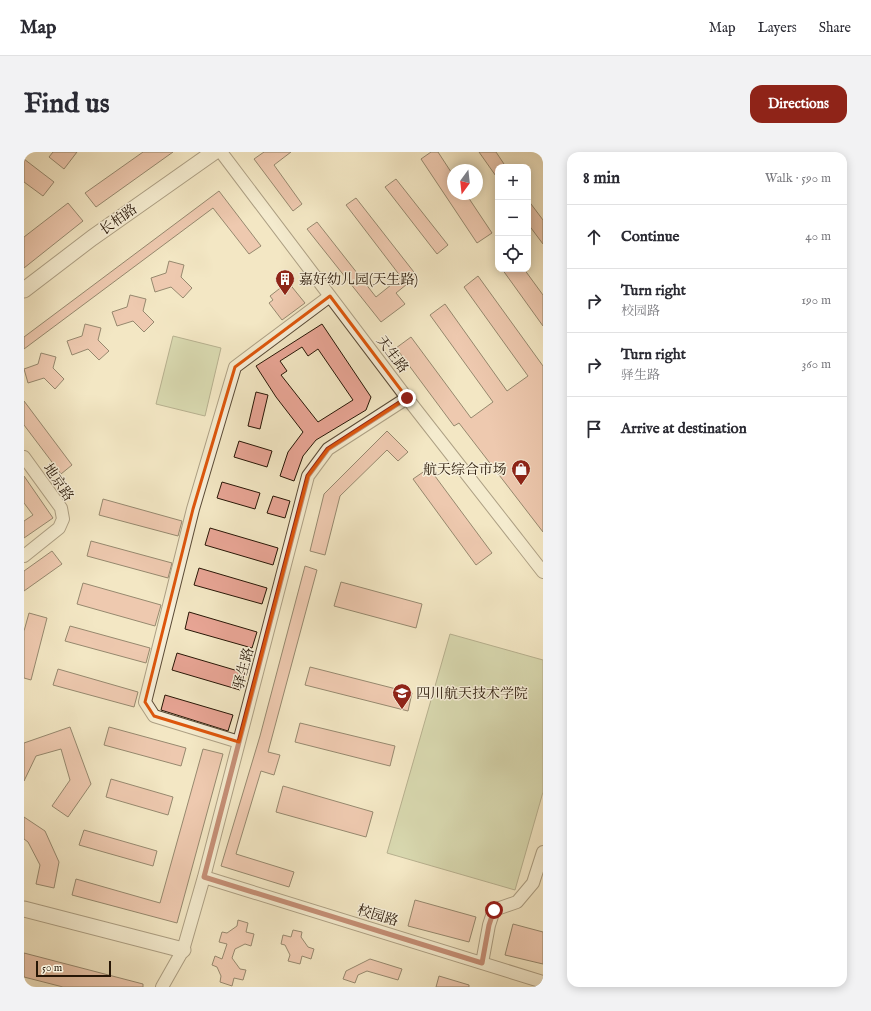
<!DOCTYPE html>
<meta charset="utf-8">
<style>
:root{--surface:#fff;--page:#f2f2f3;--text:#2b2b33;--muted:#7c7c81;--line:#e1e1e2;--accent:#8f2418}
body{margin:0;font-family:"IM FELL English","Noto Serif SC",serif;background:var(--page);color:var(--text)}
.controls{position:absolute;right:12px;top:12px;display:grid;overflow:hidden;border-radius:8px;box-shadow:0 2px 10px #0003}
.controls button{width:36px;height:36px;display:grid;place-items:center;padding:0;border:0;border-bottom:1px solid var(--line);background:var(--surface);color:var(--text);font:20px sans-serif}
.compass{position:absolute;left:423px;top:12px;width:36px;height:36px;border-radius:50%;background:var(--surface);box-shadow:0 2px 10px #0003;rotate:195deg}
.scale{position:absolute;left:12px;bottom:10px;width:75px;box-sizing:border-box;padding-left:4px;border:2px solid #271606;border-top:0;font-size:11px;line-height:14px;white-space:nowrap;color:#271606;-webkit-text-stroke:3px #f7efd9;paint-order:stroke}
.stop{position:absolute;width:12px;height:12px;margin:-9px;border:3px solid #8f2418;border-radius:50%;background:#fff}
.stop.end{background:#8f2418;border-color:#fff;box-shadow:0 1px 4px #0008}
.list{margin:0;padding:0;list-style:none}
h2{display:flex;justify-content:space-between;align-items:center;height:52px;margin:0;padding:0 16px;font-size:17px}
h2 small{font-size:13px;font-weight:400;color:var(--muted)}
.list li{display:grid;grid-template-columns:26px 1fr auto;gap:12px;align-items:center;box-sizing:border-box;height:64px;padding:0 16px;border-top:1px solid var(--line)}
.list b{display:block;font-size:15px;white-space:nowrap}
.list p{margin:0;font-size:13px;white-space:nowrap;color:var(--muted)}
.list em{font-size:13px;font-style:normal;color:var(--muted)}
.icon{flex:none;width:22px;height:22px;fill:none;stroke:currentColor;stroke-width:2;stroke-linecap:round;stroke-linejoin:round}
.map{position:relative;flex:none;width:519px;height:835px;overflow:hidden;border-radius:12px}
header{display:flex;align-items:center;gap:24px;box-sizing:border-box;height:56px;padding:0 20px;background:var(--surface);border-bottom:1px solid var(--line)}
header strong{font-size:19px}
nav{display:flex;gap:22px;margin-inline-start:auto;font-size:14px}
.intro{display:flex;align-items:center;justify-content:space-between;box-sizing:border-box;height:96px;padding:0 24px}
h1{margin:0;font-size:28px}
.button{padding:10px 18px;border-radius:12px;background:var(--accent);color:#fff;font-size:14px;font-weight:700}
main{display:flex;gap:24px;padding:0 24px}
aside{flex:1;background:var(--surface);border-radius:12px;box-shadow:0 2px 10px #0003}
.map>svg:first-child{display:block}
.green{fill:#b9c595;stroke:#706e4e}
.building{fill:#e8a595;stroke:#271606;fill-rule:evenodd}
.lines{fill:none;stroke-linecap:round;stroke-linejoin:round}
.minor-casing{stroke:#5a4a36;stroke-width:14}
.tertiary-casing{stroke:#5a4a36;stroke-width:17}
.minor{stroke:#f7efd9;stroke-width:12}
.tertiary{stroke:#f7efd9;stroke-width:15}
.route{stroke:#8f2418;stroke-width:5}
.marked{fill:none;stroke:#de560c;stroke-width:3;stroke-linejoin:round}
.labels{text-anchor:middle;stroke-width:3;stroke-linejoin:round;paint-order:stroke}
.street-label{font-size:14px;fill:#271606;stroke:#f7efd9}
.poi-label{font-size:14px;fill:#271606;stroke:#f7efd9;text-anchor:start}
</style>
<header>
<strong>Map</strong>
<nav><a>Map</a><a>Layers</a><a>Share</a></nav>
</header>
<div class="intro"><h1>Find us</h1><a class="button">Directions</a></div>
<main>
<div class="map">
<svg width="519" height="835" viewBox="0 0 519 835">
<rect width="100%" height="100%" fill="#f3e7c4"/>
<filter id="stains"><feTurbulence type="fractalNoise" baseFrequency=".005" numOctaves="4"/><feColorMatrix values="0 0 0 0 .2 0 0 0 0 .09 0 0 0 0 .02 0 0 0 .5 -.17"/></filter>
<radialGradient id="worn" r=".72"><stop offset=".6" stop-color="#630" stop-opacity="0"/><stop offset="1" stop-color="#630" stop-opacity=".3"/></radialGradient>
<path class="green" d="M149 184 197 196 181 264 132 252Z
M426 482 519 508V640L491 738 363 701Z"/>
<path class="building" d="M29 0H53L40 17 25 5Z
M119 0H149L72 55 61 41Z
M240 0H267L250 13 278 52 269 59 230 7Z
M407 0H414L429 23V42H442L468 81 453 91 397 7Z
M455 0H472L482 15H474V27Z
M0 7 30 30 19 44 0 30Z
M372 27 424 93 413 102 361 35Z
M195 39 237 94 225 102 189 56 0 197V185Z
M332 46 393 124 372 141 381 152 357 170 283 77 293 70 352 145 377 125 322 53Z
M504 48 519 68V92L504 72Z
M44 51 59 69 0 116V85Z
M145 109 160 113 157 125 168 136 159 146 147 135 131 140 127 126 142 121Z
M478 117H500L519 143V174Z
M454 124 519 214V380L435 271 430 274 372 196 387 185 447 266 469 250 406 163 421 152 483 239 504 224 440 135Z
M264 130 281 151 258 168 245 151 249 148 246 144Z
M106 143 122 147 119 159 130 170 120 180 109 169 93 174 88 160 103 155Z
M61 172 77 176 74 188 85 199 75 208 64 197 48 203 43 189 58 184Z
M298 172 347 245 342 258 292 288 279 304 270 329 256 324 264 300 279 280 252 245 232 214ZM278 195 284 204 294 197 329 248 294 270 257 223 263 219 256 209Z
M17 201 32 205 29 216 40 227 31 237 20 226 4 231 0 217 14 212Z
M232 240 244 243 236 277 224 274Z
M0 249 48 313 37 322 0 273Z
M363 279 384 300 374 309 363 298 316 344 301 403 286 399 300 342Z
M215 289 248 299 243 315 210 305Z
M405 316 468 401 452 413 389 327Z
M0 324 29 366 0 386V369L9 363 0 351Z
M198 330 236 341 231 357 193 346Z
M249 344 266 349 261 366 243 361Z
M79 347 158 369 154 384 75 363Z
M186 376 254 396 249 413 181 393Z
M67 389 148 411 144 426 63 404Z
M28 399 38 412 0 439V419Z
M281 414 293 418 244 600 256 603 250 623 237 619 212 702 270 720 265 735 197 714 236 584Z
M175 416 243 436 238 452 170 433Z
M317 430 398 452 392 476 310 454Z
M59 431 137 453 131 474 53 452Z
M165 460 233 480 228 496 161 477Z
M5 461 23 466 7 528 0 526V479Z
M46 474 126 496 122 511 41 489Z
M153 501 221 521 216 538 148 518Z
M286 515 388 541 384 559 281 533Z
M34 517 114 540 110 555 29 533Z
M141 543 209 563 204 579 137 558Z
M276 571 371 594 366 614 271 590Z
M46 575 67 632 44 665 28 654 46 628 37 597 12 604 0 629V591Z
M85 575 162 596 157 614 80 593Z
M179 597 199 602 153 771 48 743 52 727 136 751Z
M87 627 149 645 144 663 82 645Z
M259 634 349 660 342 685 252 660Z
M0 665 21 679 35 710 30 736 12 732 16 713 4 690 0 687Z
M60 678 133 699 129 714 55 693Z
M391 748 452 765 445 790 384 774Z
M214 768 224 771 222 780 230 782 227 794 221 792 211 797 208 806 216 817 222 818 219 828 210 826 208 834 196 830 197 824 193 815 188 813 191 804 198 807 203 792 195 790 198 780 203 781 213 774Z
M489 772 519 780V812L481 803Z
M269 778 278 780 277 785 284 795 290 797 287 807 278 804 276 812 264 809 266 803 261 793 257 792 259 783 267 785Z
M0 801 119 832V835H39L0 825Z
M346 807 378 817 374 828 343 819 334 823 331 831 319 827 322 819Z
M415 824 445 833V835H412Z"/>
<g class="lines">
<defs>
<path id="minor" d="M197 0 383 246 519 420
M0 305 37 356 39 367 35 376 0 404
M215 590 130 564 121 550 169 357 211 215 306 144
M180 725 519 830
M458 811 465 773 470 758 493 750 509 731 519 700
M138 835 159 798 180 725 284 324 304 297 383 246"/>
<path id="tertiary" d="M0 138 68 86 190 0
M0 757 159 798"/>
</defs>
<use href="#minor" class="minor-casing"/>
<use href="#tertiary" class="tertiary-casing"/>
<use href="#minor" class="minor"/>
<use href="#tertiary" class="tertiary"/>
</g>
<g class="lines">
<path class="route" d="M383 246 304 297 284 324 180 725 458 811 465 773 470 758"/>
</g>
<path d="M0 0H519V835H0ZM306 144 383 246 304 297 284 324 215 590 130 564 121 550 169 357 211 215Z" fill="#f3e7c4" fill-opacity=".55" fill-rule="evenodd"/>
<path class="marked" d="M306 144 383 246 304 297 284 324 215 590 130 564 121 550 169 357 211 215Z"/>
<defs>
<symbol id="building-pin" viewBox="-11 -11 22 30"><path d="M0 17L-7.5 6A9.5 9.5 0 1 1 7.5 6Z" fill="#8f2418" stroke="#f7efd9"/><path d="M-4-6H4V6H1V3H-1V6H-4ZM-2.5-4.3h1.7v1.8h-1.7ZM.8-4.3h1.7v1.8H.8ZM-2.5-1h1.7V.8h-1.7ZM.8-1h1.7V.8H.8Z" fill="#fff"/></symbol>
<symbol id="shop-pin" viewBox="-11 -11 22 30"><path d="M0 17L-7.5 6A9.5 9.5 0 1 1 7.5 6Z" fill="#8f2418" stroke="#f7efd9"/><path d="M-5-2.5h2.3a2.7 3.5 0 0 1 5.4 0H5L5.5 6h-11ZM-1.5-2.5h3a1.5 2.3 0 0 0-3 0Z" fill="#fff"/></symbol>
<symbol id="university-pin" viewBox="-11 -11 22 30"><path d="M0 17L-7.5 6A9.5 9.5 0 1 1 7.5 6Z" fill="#8f2418" stroke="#f7efd9"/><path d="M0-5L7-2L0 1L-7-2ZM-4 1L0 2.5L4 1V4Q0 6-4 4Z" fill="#fff"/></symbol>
</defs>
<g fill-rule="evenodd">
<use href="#building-pin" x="250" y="116" width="22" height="30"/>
<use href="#shop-pin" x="486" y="306" width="22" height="30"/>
<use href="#university-pin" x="367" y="530" width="22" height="30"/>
</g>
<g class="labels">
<g class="street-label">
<text transform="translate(94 67) rotate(-35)" y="5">长柏路</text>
<text transform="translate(369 202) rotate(53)" y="5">天生路</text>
<text transform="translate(35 330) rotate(56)" y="5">地京路</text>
<text transform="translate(219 516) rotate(-75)" y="5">驿生路</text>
<text transform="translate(354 763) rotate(17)" y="5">校园路</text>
</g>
<g class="poi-label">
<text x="275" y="132">嘉好幼儿园(天生路)</text>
<text x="483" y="322" text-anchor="end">航天综合市场</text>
<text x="392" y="546">四川航天技术学院</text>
</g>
</g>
<rect width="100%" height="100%" filter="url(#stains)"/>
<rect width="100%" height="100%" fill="url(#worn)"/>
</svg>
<div class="controls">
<button>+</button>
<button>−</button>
<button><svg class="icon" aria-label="locate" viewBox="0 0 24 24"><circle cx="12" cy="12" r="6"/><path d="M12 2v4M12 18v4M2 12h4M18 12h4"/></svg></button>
</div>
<svg class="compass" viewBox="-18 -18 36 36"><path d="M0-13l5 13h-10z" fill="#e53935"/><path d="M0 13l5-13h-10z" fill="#7c7c81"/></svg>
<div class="scale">50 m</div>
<div class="stop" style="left:470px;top:758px"></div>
<div class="stop end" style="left:383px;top:246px"></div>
</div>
<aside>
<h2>8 min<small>Walk · 590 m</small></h2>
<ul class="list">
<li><svg class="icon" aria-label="ahead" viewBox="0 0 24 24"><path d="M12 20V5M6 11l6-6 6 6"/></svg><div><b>Continue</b></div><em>40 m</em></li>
<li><svg class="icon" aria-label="right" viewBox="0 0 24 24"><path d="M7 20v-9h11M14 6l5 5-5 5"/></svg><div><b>Turn right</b><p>校园路</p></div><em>190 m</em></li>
<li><svg class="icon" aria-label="right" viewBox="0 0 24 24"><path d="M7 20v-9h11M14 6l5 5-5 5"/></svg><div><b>Turn right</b><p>驿生路</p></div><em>360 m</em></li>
<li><svg class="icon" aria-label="arrive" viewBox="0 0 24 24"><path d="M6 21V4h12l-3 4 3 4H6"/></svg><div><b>Arrive at destination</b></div></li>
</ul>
</aside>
</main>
